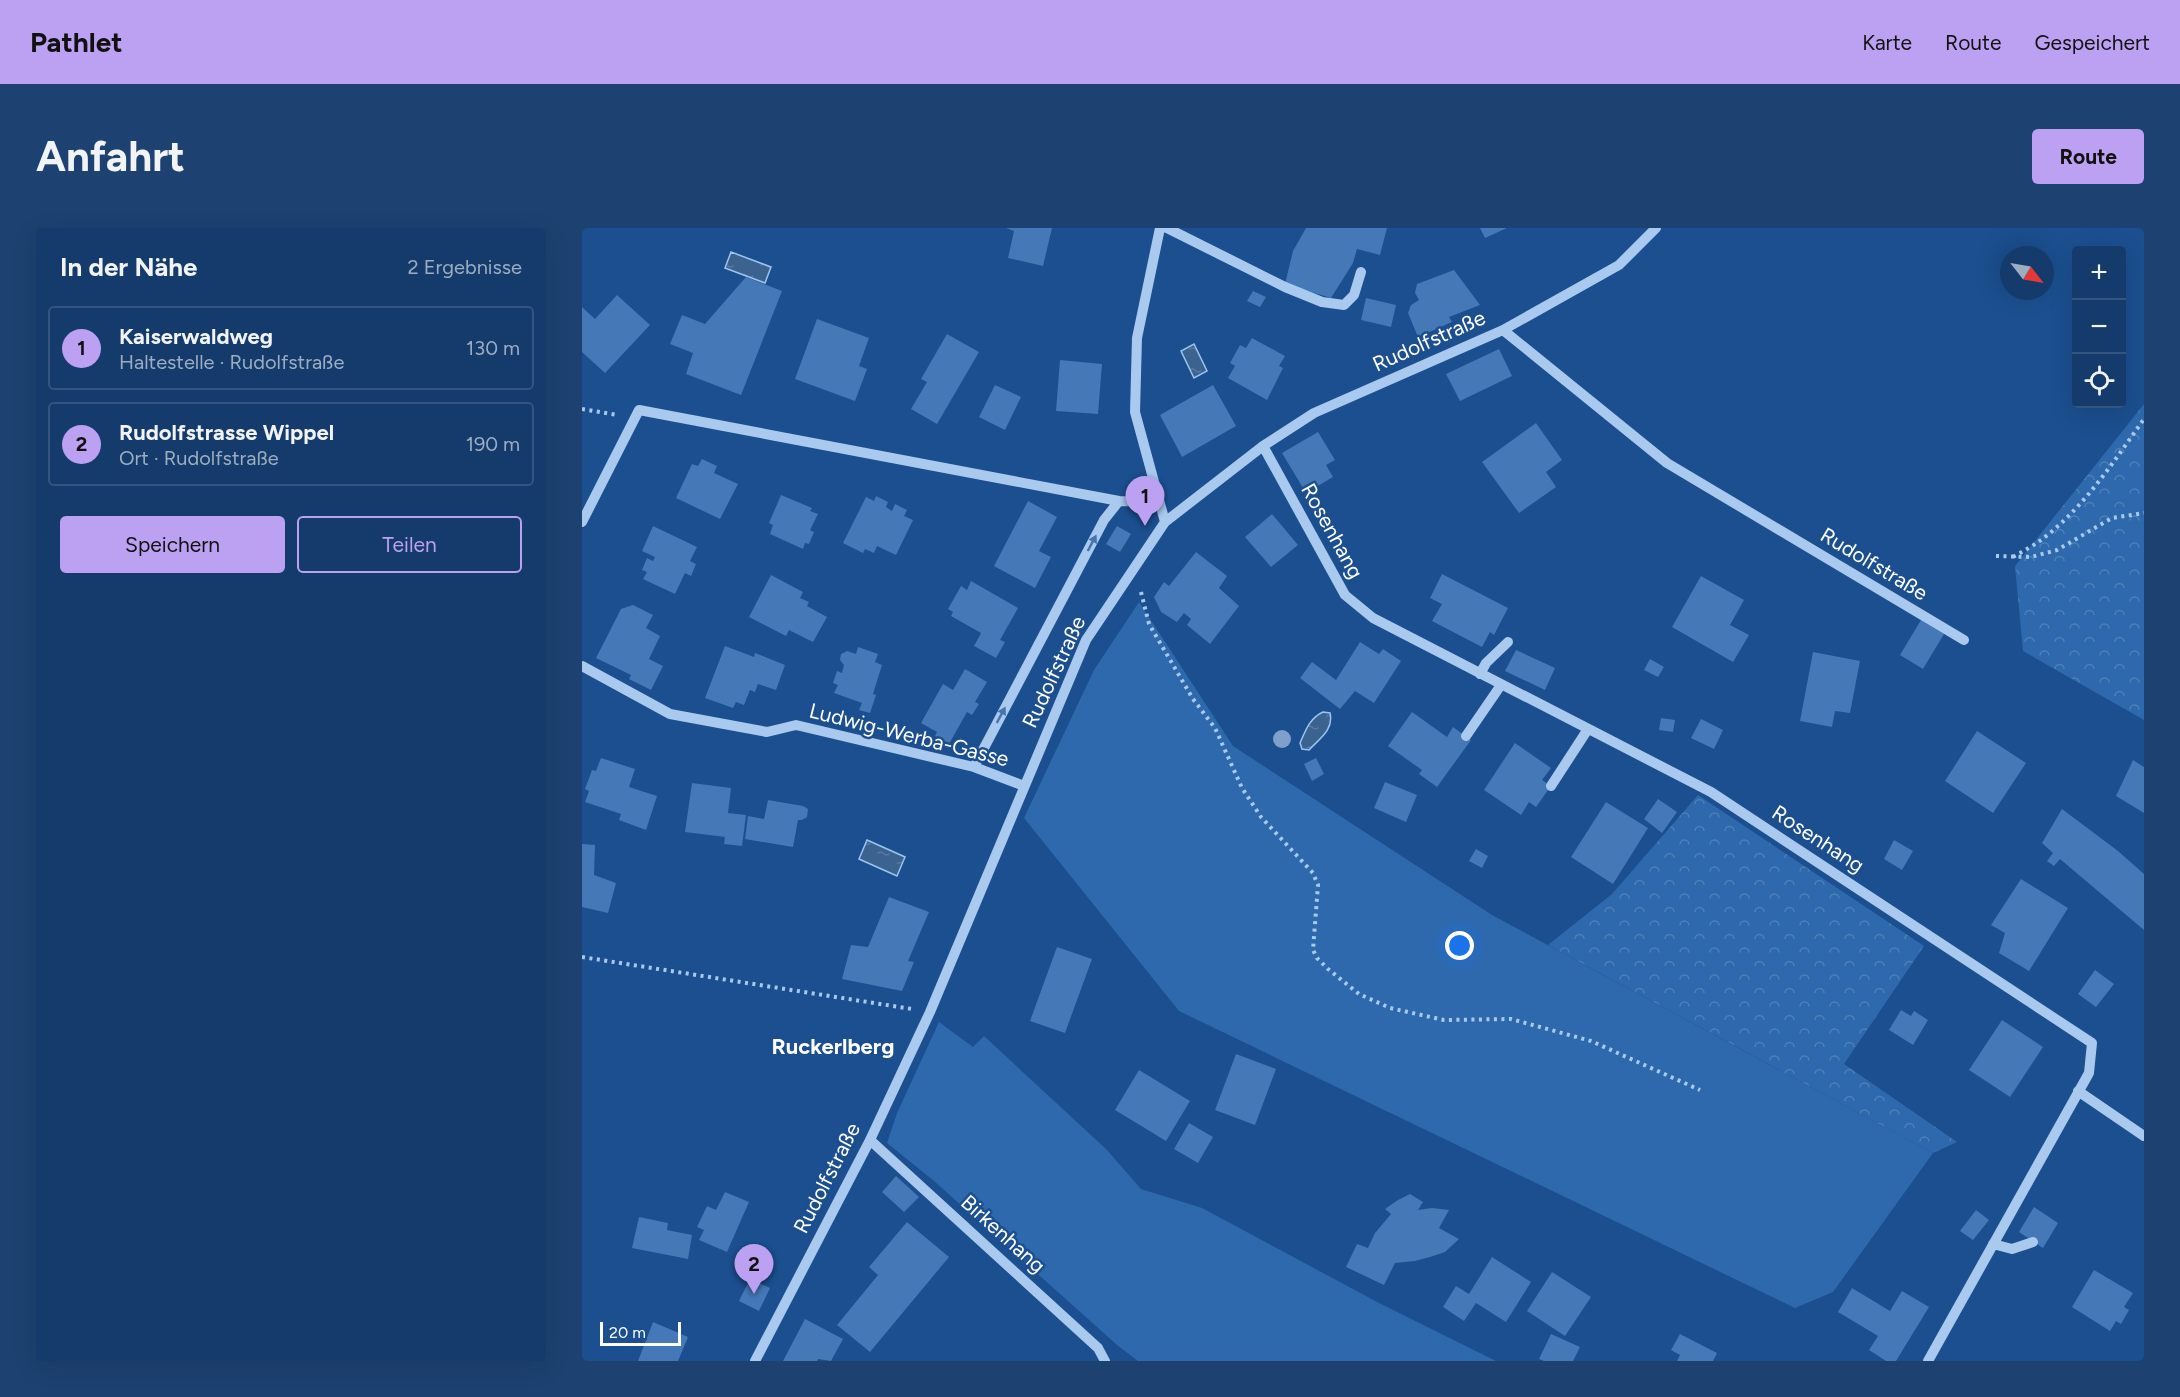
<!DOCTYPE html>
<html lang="de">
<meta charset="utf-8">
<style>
:root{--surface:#143b6b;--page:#1d4271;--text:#f1f3f6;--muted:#9dadc1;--line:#33557e;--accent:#bca0f2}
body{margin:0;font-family:Figtree,sans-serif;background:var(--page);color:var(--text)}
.controls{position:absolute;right:18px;top:18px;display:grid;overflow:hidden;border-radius:6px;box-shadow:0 6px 24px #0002}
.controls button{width:54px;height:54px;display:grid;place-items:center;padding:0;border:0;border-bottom:2px solid var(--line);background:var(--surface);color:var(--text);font:30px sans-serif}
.compass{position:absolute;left:1418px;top:18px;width:54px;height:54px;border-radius:50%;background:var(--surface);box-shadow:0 6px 24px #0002;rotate:121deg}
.scale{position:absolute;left:18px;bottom:15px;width:81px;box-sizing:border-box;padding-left:6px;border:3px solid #fff;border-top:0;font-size:16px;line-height:21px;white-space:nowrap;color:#fff;-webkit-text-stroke:4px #1b4f8f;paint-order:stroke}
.you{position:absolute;left:878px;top:718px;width:21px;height:21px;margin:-15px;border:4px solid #fff;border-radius:50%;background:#1a73e8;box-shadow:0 0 0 9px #1a73e833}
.badge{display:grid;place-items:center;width:39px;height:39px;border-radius:50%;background:var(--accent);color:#111;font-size:20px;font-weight:700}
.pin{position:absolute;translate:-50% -50px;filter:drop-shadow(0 2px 3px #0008)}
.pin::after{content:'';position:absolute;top:32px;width:21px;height:18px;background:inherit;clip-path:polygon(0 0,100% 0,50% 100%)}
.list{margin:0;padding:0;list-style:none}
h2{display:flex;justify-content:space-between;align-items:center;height:78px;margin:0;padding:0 24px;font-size:26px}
h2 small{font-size:20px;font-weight:400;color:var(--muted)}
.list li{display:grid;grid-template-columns:39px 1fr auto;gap:18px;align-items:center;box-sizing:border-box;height:84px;margin:0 12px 12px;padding:0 12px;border:2px solid var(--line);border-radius:6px}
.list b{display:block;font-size:22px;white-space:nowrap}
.list p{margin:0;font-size:20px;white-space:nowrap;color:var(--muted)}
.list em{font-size:20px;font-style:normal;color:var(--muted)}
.actions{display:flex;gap:12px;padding:18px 24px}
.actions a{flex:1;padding:14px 0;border:2px solid var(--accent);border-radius:6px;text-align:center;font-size:21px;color:var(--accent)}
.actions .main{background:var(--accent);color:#111}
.icon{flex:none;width:33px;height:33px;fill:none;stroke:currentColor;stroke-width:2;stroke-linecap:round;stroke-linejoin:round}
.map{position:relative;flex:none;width:1562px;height:1133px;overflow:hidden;border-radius:6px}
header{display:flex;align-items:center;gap:36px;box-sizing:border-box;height:84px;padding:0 30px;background:var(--accent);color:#111}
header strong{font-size:28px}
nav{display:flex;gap:33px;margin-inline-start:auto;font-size:21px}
.intro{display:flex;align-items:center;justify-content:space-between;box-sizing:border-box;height:144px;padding:0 36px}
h1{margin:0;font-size:42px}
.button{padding:15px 27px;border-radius:6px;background:var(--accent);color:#111;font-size:21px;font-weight:700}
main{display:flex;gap:36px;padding:0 36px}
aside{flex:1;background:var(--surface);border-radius:6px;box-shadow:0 6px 24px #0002}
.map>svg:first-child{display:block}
.green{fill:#2e69ad}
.forest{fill:url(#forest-crowns)}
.water{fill:url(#water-ripples);stroke:#9cc4f0;stroke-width:1.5}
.building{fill:#4478b7}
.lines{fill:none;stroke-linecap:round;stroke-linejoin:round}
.path{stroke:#a9c9ee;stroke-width:4;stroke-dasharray:3 4.5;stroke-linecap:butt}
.minor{stroke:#a9c9ee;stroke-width:10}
.tree{fill:#7ea0ca}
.oneway{fill:#4674ac}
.labels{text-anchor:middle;stroke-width:5;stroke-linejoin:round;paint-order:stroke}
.street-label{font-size:21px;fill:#fff;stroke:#1b4f8f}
.neighbourhood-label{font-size:22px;font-weight:bold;fill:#fff;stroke:#1b4f8f}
</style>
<header>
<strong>Pathlet</strong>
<nav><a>Karte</a><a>Route</a><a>Gespeichert</a></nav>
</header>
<div class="intro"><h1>Anfahrt</h1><a class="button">Route</a></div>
<main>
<aside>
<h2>In der Nähe<small>2 Ergebnisse</small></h2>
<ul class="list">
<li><span class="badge">1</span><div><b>Kaiserwaldweg</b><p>Haltestelle · Rudolfstraße</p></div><em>130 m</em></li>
<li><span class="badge">2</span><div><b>Rudolfstrasse Wippel</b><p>Ort · Rudolfstraße</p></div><em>190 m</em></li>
</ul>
<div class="actions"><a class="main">Speichern</a><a>Teilen</a></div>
</aside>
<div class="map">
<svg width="1562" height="1133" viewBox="0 0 1562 1133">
<defs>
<pattern id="forest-crowns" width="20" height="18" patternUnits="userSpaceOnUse" patternTransform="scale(1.5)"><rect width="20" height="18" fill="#2e69ad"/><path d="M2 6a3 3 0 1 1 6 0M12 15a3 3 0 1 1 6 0" fill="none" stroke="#4d80b9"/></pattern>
<pattern id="water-ripples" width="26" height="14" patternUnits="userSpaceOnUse" patternTransform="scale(1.5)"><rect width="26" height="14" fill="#3c6290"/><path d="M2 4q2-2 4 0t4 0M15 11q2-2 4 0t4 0" fill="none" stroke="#597aa1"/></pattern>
</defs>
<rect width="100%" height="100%" fill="#1b4f8f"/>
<path class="green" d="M557 374 651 518 910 687 1351 925 1251 1064 1213 1080 597 783 442 590 512 442Z
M357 794 391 819 402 808 524 921 559 961 620 980 797 1075 914 1133H556L535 1117 352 953 305 915 315 885Z"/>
<path class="forest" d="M1562 176V492L1441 423 1433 338Z
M1116 567 1342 718 1262 836 1375 914 1351 925 966 717 1030 666Z"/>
<path class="water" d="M149 24 189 39 183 55 143 40Z
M612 116 625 143 612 150 599 123Z
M741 484 748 485C752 502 737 511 727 522L720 521 718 515C724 501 728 490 741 484Z
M285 612 323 629 315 648 277 631Z"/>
<path class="building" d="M424 0H470L461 38 426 30 432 3Z
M724 0H805L798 27 775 21 771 35 749 70 703 56 711 23Z
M898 0H925L903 10Z
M872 42 898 77 867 89 870 94 836 109 826 85 829 77 837 72 833 65 835 56Z
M164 49 200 63 159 167 104 146 111 125 88 116 100 87 123 96Z
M671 63 684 69 678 79 665 73Z
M35 67 68 97 23 145 0 124V79L13 91Z
M784 70 814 77 809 99 779 92Z
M235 91 287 110 277 138 285 141 273 173 213 151Z
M365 106 397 124 355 196 329 181 345 154 339 151Z
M670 110 703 128 697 138 701 140 685 172 646 150 653 138 648 135 658 117 664 120Z
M917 121 930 148 878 173 864 146Z
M478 132 520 136 516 186 474 183Z
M413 157 439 169 423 202 397 189Z
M631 157 654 198 600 229 578 187Z
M954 195 980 232 964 244 974 259 937 285 900 234Z
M736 204 753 232 744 237 751 249 724 265 700 225Z
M120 231 135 238 132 245 156 256 138 291 94 270 110 236 116 238Z
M199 267 230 280 228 283 236 286 228 302 232 304 227 316 223 315 221 321 188 306 191 297 187 295Z
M294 268 306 274 304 279 310 283 313 276 325 282 322 288 331 292 314 327 295 318 292 325 283 321 281 325 261 315 284 269 292 273Z
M446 273 475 289 457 323 469 329 453 360 412 338Z
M690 286 716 317 689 339 663 309Z
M71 298 115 319 108 333 114 336 109 348 103 345 93 366 61 351 65 344 60 342 65 330 71 333 73 329 60 323Z
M535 298 549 306 538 324 524 316Z
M614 324 645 348 637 360 657 378 628 416 605 397 609 391 602 385 595 394 579 384 572 369 582 354 587 358Z
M860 346 926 380 912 407 908 404 900 419 850 393 860 376 848 370Z
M189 347 221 364 218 370 227 374 225 378 245 389 231 414 207 402 204 408 167 389Z
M1119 348 1162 372 1148 397 1167 407 1151 434 1090 399Z
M389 353 436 380 418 412 423 414 414 430 392 418 399 405 369 388 371 384 366 381 379 358 385 362Z
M51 377 71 387 64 400 78 408 67 431 81 438 69 462 47 451 49 447 14 430 39 381Z
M1339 392 1362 406 1341 441 1318 427Z
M778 414 797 426 801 421 819 433 792 475 773 463 758 481 718 450 730 434 754 452Z
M143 418 172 429 173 425 203 437 194 462 176 456 173 464 168 462 162 477 154 474 151 480 123 470Z
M276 419 296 426 293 434 300 437 291 466 294 467 288 485 277 482 280 475 252 465 256 457 251 455 255 443 260 445 262 437 258 432 259 426 265 423 274 426Z
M934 422 973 440 963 462 923 443Z
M1231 424 1278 433 1268 485 1253 483 1250 499 1218 493Z
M1068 431 1082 439 1076 449 1062 442Z
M383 441 405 454 393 474 397 476 390 487 385 484 367 516 353 508 355 504 339 495 361 456 371 462Z
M830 484 865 509 871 499 889 512 855 559 837 546 840 542 806 518Z
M1079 490 1093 492 1091 504 1077 502Z
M1119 491 1141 502 1132 521 1109 510Z
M1395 503 1444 535 1411 585 1363 553Z
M933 515 969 540 960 552 969 558 954 579 947 574 939 587 902 562Z
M19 530 53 541 47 559 75 568 64 602 37 592 39 586 3 574 7 563 3 561 10 542 14 543Z
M734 530 742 546 730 553 722 536Z
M1551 532 1562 539V585L1534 568Z
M803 554 835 567 824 594 792 580Z
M110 555 149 560 146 585 164 587 160 618 142 616 143 609 103 604Z
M1076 571 1095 584 1080 605 1062 591Z
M186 572 221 578 226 581 225 589 220 592H216L211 619 163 611 166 588 182 591Z
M1024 574 1066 600 1031 656 989 629Z
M1480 581 1536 623 1562 646V702L1478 631 1472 638 1465 633 1471 625 1460 615Z
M1312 612 1331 623 1320 642 1302 631Z
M0 616 13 617 12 647 34 655 26 685 0 679Z
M894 621 906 628 900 640 887 633Z
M1439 651 1486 680 1447 743 1417 725 1423 705 1409 697Z
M307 669 347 684 326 733 332 734 320 763 260 751 269 717 286 719Z
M475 719 510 731 483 805 448 793Z
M1513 742 1532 756 1514 779 1496 766Z
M1319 782 1329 788 1332 783 1346 792 1331 817 1307 802Z
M1420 792 1461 819 1428 869 1387 842Z
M654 826 694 841 673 897 633 882Z
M557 842 608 873 584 913 533 882Z
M607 895 631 909 616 935 592 921Z
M314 948 337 969 322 984 300 964Z
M143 964 167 974 145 1024 117 1012 122 1002 115 999 125 978 134 982Z
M828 966 841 974 836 982 850 980 867 982 857 1000 877 1011 863 1024 848 1029 833 1033 813 1035 802 1057 764 1039 775 1016 786 1020 793 1005 809 986 803 981 816 972Z
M1452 979 1476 995 1461 1020 1437 1004Z
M1394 982 1407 992 1391 1012 1378 1003Z
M57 989 86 995 85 1002 110 1007 106 1031 50 1020Z
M325 994 367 1029 288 1124 255 1097 296 1047 287 1039Z
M910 1029 949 1054 924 1094 894 1075 882 1093 861 1079 874 1058 887 1066Z
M1512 1042 1551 1065 1542 1079 1547 1082 1539 1096 1534 1093 1528 1103 1490 1079Z
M970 1044 1009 1069 983 1108 945 1083Z
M168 1051 188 1060 177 1083 157 1073Z
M1270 1060 1308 1083 1320 1063 1347 1079 1314 1133H1304L1287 1122 1296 1108 1256 1084Z
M223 1091 261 1111 249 1133 236 1131 235 1133H201Z
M71 1094 106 1109 96 1133H56Z
M969 1106 998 1119 991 1133H962L957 1131Z
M1098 1106 1135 1125 1131 1133H1095L1098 1127 1089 1122Z"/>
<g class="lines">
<path class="path" d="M0 181 35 187
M1414 328 1449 329 1475 322 1530 290 1562 285
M1431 329C1441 323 1451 318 1459 312 1502 280 1532 233 1562 191
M559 364 567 396 611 471 633 500 660 560 679 589 731 645 736 657 731 722 735 730 746 741 777 766 808 780 862 792 929 791 1009 813 1118 862
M0 729 330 781"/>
<path class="minor" d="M578 0 555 110 553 184 583 294
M585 0 703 59 740 74 762 77 772 67 779 44
M921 102 1085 235 1382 412
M681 218 763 367 791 390 1129 564 1510 815 1507 845 1346 1133
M0 294 57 182 537 273 576 274
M0 438 88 486 185 504 214 497 392 539 442 558
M898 446 904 435 926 414
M884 508 919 457
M392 539 522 292 537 273
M969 558 1006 501
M1496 863 1562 908
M288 912 516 1120 523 1133
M1411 1016 1430 1021 1451 1014
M173 1133 288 912 348 784 504 412 583 294 681 218 732 185 921 102 1037 37 1074 0"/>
</g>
<circle class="tree" cx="700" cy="511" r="9"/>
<defs><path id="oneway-solid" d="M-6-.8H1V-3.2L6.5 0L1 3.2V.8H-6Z" transform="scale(1.5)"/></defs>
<g class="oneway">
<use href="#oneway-solid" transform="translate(510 315) rotate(-62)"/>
<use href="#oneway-solid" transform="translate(419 487) rotate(-62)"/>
</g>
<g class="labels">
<g class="street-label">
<text transform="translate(847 113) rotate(-24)" y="7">Rudolfstraße</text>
<text transform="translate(750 303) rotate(61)" y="7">Rosenhang</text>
<text transform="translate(1292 336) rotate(31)" y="7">Rudolfstraße</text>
<text transform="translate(472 444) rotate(-65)" y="7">Rudolfstraße</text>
<text transform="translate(327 507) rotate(14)" y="7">Ludwig-Werba-Gasse</text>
<text transform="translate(1236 611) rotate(33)" y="7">Rosenhang</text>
<text transform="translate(245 950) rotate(-63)" y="7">Rudolfstraße</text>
<text transform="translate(421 1006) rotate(42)" y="7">Birkenhang</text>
</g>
<g class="neighbourhood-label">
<text x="251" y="826">Ruckerlberg</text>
</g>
</g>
</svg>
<div class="controls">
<button>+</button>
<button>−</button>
<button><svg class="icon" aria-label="locate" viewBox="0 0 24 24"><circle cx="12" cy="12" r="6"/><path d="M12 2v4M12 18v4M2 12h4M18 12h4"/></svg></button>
</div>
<svg class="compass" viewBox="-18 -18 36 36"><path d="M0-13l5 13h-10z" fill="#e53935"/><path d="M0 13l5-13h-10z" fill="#9dadc1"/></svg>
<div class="scale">20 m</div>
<div class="you"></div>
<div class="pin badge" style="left:563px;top:298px">1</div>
<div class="pin badge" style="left:172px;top:1066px">2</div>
</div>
</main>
